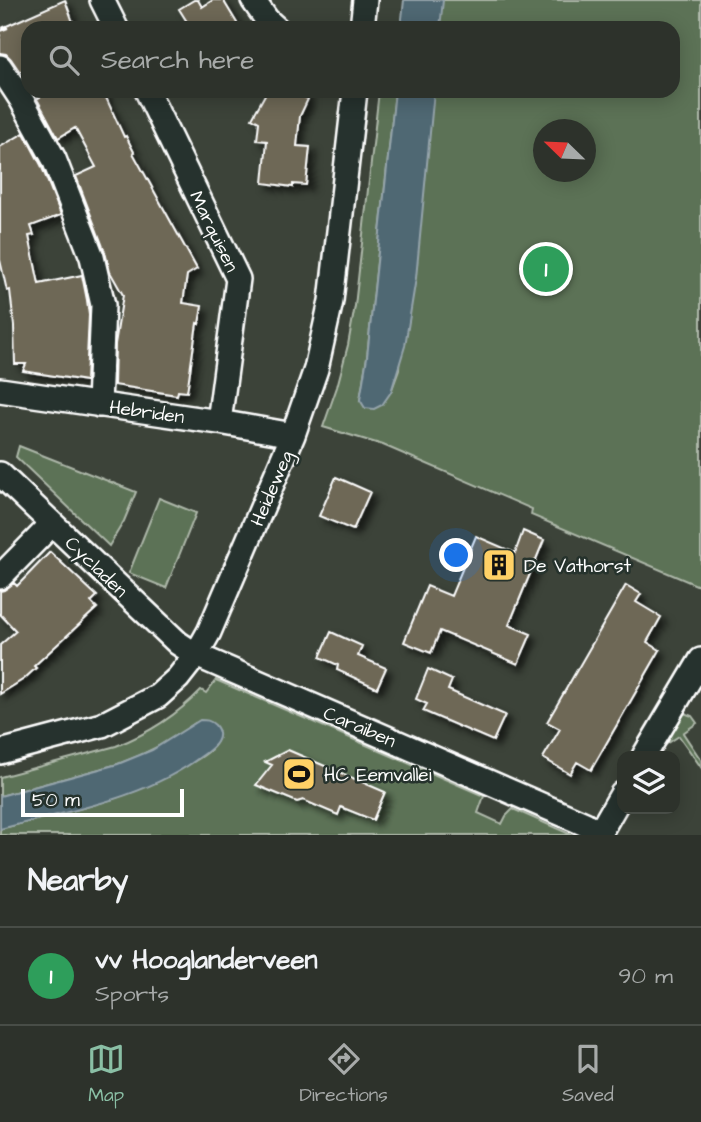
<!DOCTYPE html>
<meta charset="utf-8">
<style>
:root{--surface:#2d322b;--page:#393e37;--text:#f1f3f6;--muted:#a7aaa9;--line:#484d47;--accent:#8abfa5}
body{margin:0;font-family:"Architects Daughter",sans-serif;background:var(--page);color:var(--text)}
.controls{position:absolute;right:21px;bottom:21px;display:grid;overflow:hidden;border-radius:14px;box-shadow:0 4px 18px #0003}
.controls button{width:63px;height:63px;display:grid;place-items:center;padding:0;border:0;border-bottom:2px solid var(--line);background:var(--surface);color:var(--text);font:35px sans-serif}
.compass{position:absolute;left:533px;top:119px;width:63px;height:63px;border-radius:50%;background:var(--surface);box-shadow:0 4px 18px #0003;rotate:293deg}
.scale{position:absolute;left:21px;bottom:18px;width:163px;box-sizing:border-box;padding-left:7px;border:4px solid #fff;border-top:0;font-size:19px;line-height:24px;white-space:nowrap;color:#fff;-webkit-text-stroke:5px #26332d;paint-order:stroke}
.you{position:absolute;left:457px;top:556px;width:24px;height:24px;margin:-18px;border:5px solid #fff;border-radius:50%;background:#1a73e8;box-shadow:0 0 0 10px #1a73e833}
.badge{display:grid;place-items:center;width:46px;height:46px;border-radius:50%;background:var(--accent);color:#fff;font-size:23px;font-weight:700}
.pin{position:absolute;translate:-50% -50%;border:4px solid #fff;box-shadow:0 2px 7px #0006}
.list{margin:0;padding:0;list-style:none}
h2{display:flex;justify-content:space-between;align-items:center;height:91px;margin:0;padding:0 28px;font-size:30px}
h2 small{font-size:23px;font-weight:400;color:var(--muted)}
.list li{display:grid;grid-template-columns:46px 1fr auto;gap:21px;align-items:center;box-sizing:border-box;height:98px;padding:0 28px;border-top:2px solid var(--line)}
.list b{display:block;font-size:26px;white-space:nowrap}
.list p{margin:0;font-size:23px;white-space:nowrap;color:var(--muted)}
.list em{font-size:23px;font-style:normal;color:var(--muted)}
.icon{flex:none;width:38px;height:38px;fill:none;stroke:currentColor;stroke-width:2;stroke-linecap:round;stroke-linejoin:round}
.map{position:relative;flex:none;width:701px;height:835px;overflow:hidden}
.search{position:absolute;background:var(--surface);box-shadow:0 4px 18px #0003;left:21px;right:21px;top:21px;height:77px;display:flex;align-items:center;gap:18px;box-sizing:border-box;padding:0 24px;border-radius:21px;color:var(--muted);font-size:26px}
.sheet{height:189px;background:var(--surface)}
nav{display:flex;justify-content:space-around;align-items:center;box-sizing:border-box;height:98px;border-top:2px solid var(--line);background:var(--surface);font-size:19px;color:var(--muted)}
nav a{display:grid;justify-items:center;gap:4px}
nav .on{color:var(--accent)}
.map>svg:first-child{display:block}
.green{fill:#5c7256;stroke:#aeb8aa;stroke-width:2;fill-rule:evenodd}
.water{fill:#4f6773;stroke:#95a4ab;stroke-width:2}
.building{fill:#6e6756;stroke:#fff;stroke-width:2;filter:url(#shadow)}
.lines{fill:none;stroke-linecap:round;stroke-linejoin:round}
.minor-casing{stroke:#fff;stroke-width:28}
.minor{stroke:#26332d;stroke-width:23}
.labels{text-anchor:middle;stroke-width:5;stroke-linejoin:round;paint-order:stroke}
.street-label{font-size:19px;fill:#fff;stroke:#26332d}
.poi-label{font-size:19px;fill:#fff;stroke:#26332d;text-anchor:start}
</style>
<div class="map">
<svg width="701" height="835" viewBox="0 0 701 835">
<defs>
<filter id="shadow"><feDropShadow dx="5.5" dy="5.5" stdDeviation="3.5" flood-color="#0009"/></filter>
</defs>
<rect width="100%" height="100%" fill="#3c4339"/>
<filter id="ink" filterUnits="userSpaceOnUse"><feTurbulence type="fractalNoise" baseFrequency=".0143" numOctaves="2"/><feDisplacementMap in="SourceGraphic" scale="14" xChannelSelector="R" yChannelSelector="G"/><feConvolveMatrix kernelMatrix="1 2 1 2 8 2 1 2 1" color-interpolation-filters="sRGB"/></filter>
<g filter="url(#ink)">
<path class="green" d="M421 0H701V587L531 515 532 509 383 445 323 427 337 387 348 345 355 306 379 91H395L367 357 360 400 391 392 399 370 411 91H673V28H418ZM544 130H586V172H544Z
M19 446 136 492 124 521 109 546 16 457Z
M159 498 196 513 166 588 129 573Z
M216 680 484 796 478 813 502 824 506 816 513 809 572 835H0V829C65 812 133 800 190 764 203 756 217 749 219 734L195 723C171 741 146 754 118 764L0 796V777L116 746C150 733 176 716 201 690L206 693Z
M684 713 692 716 697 723 683 733 701 760V767L679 736 665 745 662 740 679 714Z"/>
<path class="water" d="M404 0H443L440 28H401Z
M395 91H434L416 278 405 346 391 392 382 405 374 409 365 408 360 400 367 357Z
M200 720C206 720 210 720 215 725 226 738 213 748 203 755 146 799 68 811 0 829V796L118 764 152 750Z"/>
<path class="building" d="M65 0 75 28H28V66L20 72 11 59 6 54 0 53V31L8 28H2Z
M194 0H198L202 7 213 0H223L240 28H191L179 9Z
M50 91H103L124 137 126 136 134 152 133 153 197 269 187 275 183 303 202 306 199 324 197 323 187 392 178 391 177 395 114 385 115 344 123 295 110 272 105 252 76 176 96 167 75 128 58 138 37 99Z
M267 91H307L304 97 308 99 300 116 297 146 310 147 306 185 293 184V187L263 183 267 141 257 140 259 122 252 118Z
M24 133 41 165 61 215 31 226 34 235 29 236 39 284 82 275 87 300 89 315 86 381 23 371 26 364H15L14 326 10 290 7 291 0 260V147Z
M336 477 370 492 353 530 319 516Z
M523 531 544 540 509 625 531 634 518 664 440 631 431 653 404 642 427 586 451 596 476 536 515 553Z
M50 552 97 596 91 602 97 608 34 666 36 668 24 679 0 694V645L16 631 0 614V591L4 590 14 583 17 586Z
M626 585 641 594 636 602 661 617 647 642 660 650 591 770 577 762 570 774 543 758 560 729 547 722Z
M331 632 362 646 358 656 386 668 377 688 337 670 338 665 320 657Z
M428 669 452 680 448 690 505 715 493 741 423 711 427 704 416 699Z
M288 750 385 792 373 820 341 807 338 815 303 800 297 802 256 785 272 765 265 762Z"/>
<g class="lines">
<defs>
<path id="minor" d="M102 0 116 28
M253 0 267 20 276 28
M362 28 365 0
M0 67 21 99 54 159 92 257 103 305 99 405
M147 91 238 279 219 422
M0 390 219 422 293 435
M0 474 178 643 196 655 576 820 585 824 600 835
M0 577 52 524
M0 752 102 725 158 696 178 678 196 655 209 632 293 435 316 369 331 301 355 91
M644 756 701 660
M599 834 622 794"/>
</defs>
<use href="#minor" class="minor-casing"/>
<use href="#minor" class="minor"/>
</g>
</g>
<defs>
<symbol id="building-square" viewBox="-11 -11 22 22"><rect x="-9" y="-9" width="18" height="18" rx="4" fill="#ffd166" stroke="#26332d"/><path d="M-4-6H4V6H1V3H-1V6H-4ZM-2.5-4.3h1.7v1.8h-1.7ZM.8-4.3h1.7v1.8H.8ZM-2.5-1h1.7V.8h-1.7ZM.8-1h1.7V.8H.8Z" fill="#111"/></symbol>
<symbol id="stadium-square" viewBox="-11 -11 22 22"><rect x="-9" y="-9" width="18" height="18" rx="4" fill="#ffd166" stroke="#26332d"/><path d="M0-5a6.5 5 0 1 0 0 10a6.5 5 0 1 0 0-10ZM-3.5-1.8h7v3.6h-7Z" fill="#111"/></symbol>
</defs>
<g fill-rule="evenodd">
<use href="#building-square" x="480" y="546" width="38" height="38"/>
<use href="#stadium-square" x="280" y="755" width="38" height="38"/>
</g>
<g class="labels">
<g class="street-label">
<text transform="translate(215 231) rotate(64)" y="7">Marquisen</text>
<text transform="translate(147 411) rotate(8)" y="7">Hebriden</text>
<text transform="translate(271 488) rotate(-67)" y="7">Heideweg</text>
<text transform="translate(97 566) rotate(44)" y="7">Cycladen</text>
<text transform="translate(360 726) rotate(23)" y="7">Caraïben</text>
</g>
<g class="poi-label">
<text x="524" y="572">De Vathorst</text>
<text x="324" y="781">HC Eemvallei</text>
</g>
</g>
</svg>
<div class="controls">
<button><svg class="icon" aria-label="layers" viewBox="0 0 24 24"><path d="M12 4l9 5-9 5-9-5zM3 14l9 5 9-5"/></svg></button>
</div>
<svg class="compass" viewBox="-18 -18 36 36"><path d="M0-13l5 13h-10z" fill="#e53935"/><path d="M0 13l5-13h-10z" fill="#a7aaa9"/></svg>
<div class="scale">50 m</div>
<div class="you"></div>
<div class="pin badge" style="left:546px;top:269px;background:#2e9e5b">1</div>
<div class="search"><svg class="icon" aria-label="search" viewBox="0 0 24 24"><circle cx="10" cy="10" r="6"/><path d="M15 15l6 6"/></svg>Search here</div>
</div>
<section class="sheet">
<h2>Nearby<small></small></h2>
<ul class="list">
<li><span class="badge" style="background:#2e9e5b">1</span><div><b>vv Hooglanderveen</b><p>Sports</p></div><em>90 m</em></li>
</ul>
</section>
<nav>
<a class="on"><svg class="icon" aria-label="map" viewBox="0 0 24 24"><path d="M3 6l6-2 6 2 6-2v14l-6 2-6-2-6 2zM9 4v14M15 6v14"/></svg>Map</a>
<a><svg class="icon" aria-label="directions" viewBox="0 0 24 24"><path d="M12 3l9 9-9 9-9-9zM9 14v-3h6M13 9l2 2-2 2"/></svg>Directions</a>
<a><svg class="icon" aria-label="saved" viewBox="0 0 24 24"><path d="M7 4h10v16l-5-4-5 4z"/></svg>Saved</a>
</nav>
